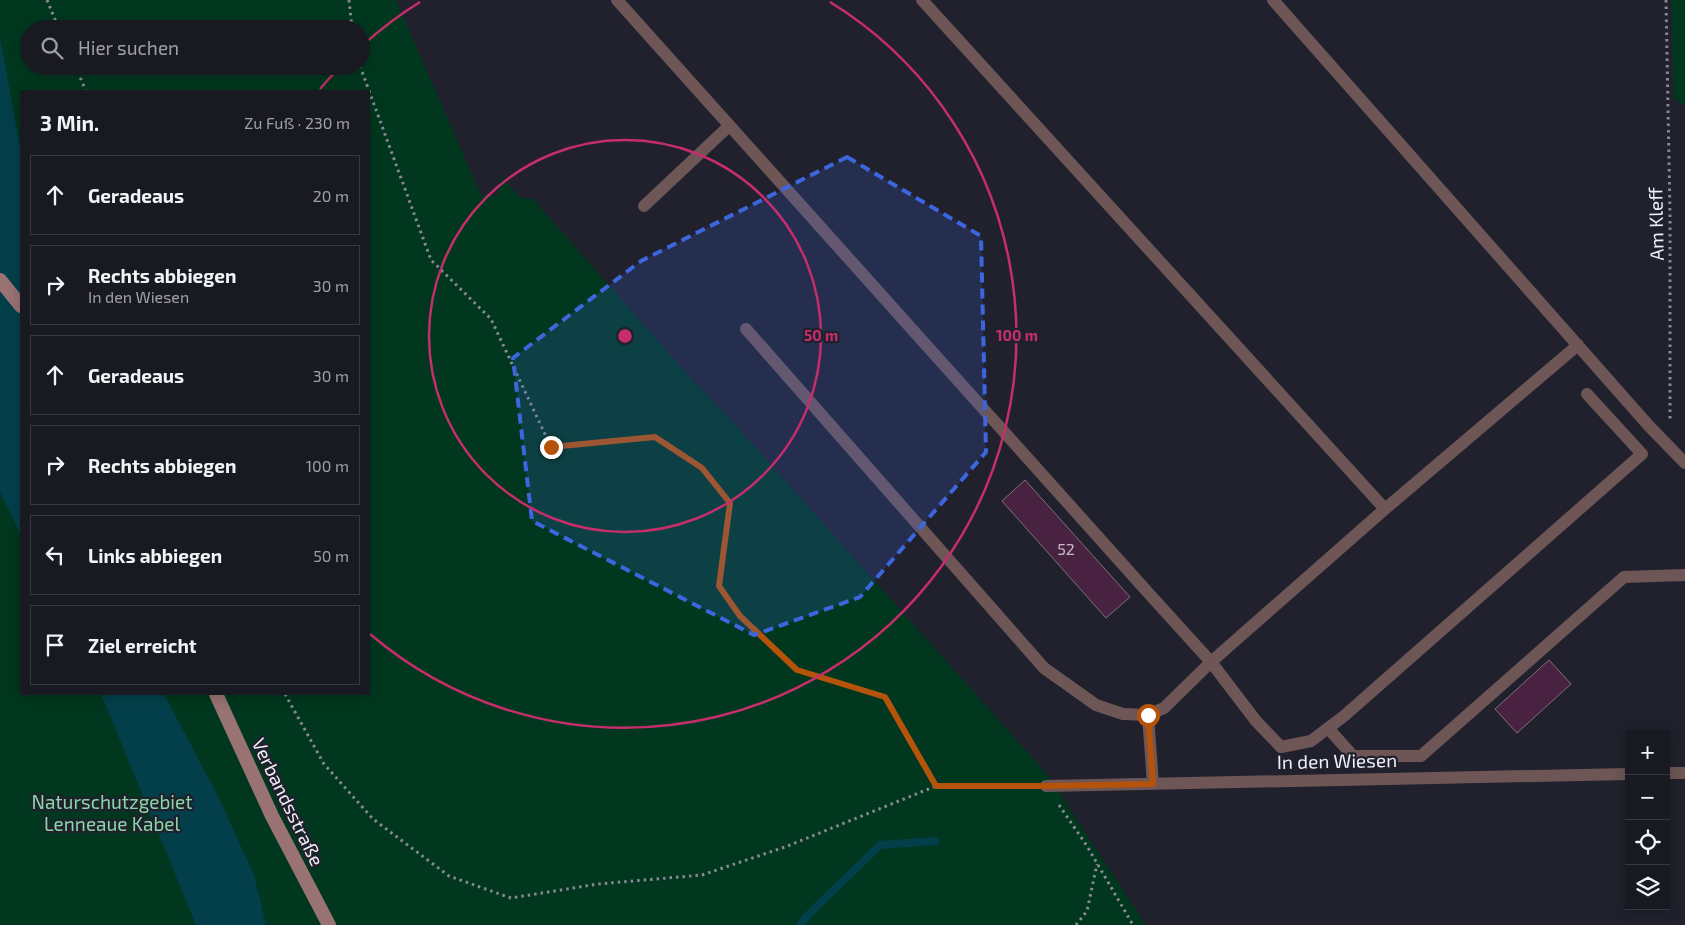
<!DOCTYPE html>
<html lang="de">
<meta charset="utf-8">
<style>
:root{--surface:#191922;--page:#26262f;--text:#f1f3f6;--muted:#9fa0a5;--line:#373840}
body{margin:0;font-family:"Exo 2",sans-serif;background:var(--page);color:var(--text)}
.controls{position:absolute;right:15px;bottom:15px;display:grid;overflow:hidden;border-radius:0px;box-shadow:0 2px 12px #0003}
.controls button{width:45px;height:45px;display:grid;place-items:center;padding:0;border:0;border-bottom:1px solid var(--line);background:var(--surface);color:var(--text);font:25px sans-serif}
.stop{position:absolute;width:15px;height:15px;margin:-11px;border:4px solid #b45309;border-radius:50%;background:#fff}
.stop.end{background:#b45309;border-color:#fff;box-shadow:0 1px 5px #0008}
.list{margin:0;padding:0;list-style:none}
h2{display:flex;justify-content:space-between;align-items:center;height:65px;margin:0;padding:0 20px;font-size:21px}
h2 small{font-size:16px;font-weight:400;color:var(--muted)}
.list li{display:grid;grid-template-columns:32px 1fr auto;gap:15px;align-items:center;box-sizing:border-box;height:80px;margin:0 10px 10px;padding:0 10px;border:1px solid var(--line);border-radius:0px}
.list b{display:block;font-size:19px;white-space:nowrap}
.list p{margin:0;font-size:16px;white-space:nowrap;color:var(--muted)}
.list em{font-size:16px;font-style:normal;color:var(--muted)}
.icon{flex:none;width:28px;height:28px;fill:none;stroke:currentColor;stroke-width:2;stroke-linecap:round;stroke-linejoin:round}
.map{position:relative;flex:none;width:1685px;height:925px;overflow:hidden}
.search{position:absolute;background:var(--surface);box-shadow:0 2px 12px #0003;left:20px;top:20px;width:350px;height:55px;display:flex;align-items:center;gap:12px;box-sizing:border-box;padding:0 18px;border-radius:28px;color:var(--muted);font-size:19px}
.panel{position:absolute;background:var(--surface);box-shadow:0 2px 12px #0003;left:20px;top:90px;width:350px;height:605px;border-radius:0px}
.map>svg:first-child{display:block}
.green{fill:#00371e;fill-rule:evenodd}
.water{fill:#033f4a}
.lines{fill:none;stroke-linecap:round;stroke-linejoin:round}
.stream{stroke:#033f4a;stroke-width:8}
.building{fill:#482240;stroke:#7e717b}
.path{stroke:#898993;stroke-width:3;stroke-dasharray:2.5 4;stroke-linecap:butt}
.service{stroke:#6e5656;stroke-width:12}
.secondary{stroke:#997273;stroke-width:14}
.route{stroke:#b45309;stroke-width:6}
.marked{fill:#3c66dd;fill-opacity:0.2;stroke:#3c66dd;stroke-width:4;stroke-dasharray:10 6;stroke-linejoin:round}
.ring{fill:none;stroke:#c62e6b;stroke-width:2.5}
.labels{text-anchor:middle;stroke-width:4.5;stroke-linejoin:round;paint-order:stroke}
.number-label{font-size:16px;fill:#c4bcc9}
.street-label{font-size:19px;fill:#eeeff7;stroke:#21212d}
.park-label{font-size:19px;fill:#89d7a8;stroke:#21212d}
.centre{fill:#c62e6b;stroke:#21212d;stroke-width:2.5}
.ring-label{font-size:15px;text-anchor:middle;font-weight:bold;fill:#c62e6b;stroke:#21212d;stroke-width:4.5;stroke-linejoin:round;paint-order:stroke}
</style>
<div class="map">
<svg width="1685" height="925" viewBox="0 0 1685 925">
<rect width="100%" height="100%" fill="#21212d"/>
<path class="green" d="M0 0H396L481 195 498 196 500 176 521 198 533 199 690 377 731 420 1047 774 1146 925H0ZM29 29H361V66H29ZM21 91H369V694H21Z
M1671 0H1685V106L1674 99Z"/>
<path class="water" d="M0 38 21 152V535L0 492Z
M101 694H164L218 796 254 875 266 925H196Z"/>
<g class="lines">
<path class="stream" d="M800 925 808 915 880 845 935 841"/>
</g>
<path class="building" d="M1025 480 1130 597 1106 618 1002 501Z
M1549 660 1571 684 1517 733 1495 709Z"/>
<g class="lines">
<path class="path" d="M47 0 59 29
M349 0 352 29
M1666 0 1670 215V419
M75 66 86 91
M360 66 431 260 491 319 551 447 655 437 702 468 730 503 719 586 740 616 797 670 885 697 936 786
M285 694 324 764 373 819 449 876 511 898 598 884 702 875 785 847 936 786H1027
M1059 805 1087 846 1133 925
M1076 925 1087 911 1097 864"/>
<path class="service" d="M617 0 1152 597 1211 662 1256 721 1281 747 1311 741 1344 716 1642 454 1587 394
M922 0 1385 509
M1273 0 1649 426 1685 463
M644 206 729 126
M746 329 1044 668 1096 705 1123 714 1148 715
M1328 728 1353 756H1421L1624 577 1685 575
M1666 773H1685
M1153 784 1148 715 1164 708 1211 662 1385 509 1578 345
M1046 786 1629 774"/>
<path class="secondary" d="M0 280 21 306
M216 694 272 816 329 925"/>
</g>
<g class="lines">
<path class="route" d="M551 447 655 437 702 468 730 503 719 586 740 616 797 670 885 697 936 786H1046L1153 784 1148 715"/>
</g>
<path class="marked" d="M847 157 981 236 986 452 860 597 754 635 532 521 513 358 641 261Z"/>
<g class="ring">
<circle cx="625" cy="336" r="196"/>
<path d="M320 89A392 392 0 0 1 338 69M363 45A392 392 0 0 1 420 2M830 2A392 392 0 1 1 370 634"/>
</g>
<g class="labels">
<g class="number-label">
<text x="1066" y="555">52</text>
</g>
<g class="street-label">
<text transform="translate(1656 224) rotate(-91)" y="7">Am Kleff</text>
<text transform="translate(1337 761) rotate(-1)" y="7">In den Wiesen</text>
<text transform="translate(288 802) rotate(64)" y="7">Verbandsstraße</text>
</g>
<g class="park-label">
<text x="112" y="809">Naturschutzgebiet<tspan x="112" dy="22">Lenneaue Kabel</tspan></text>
</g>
</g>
<circle cx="625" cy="336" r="8" class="centre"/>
<g class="ring-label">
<text x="821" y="341">50 m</text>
<text x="1017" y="341">100 m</text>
</g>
</svg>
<div class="controls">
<button>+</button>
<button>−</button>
<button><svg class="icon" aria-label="locate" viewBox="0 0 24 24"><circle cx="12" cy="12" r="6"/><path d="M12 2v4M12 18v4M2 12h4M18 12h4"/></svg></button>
<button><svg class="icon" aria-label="layers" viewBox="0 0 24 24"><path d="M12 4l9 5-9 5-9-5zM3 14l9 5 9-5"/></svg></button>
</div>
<div class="stop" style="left:1148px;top:715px"></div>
<div class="stop end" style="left:551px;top:447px"></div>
<div class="search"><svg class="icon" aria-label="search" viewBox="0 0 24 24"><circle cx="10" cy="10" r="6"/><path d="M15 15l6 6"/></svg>Hier suchen</div>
<section class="panel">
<h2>3 Min.<small>Zu Fuß · 230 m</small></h2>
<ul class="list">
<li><svg class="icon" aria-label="ahead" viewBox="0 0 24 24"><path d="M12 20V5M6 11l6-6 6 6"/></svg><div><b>Geradeaus</b></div><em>20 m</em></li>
<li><svg class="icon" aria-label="right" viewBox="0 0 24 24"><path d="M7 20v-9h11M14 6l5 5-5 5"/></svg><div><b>Rechts abbiegen</b><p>In den Wiesen</p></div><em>30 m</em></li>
<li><svg class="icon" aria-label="ahead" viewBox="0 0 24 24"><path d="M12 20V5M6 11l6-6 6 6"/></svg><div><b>Geradeaus</b></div><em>30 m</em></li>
<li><svg class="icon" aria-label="right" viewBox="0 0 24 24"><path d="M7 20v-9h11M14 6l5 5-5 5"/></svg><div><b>Rechts abbiegen</b></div><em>100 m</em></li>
<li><svg class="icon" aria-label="left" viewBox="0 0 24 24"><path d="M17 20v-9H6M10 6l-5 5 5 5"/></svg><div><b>Links abbiegen</b></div><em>50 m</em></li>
<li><svg class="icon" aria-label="arrive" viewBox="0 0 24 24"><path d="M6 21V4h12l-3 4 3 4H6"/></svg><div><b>Ziel erreicht</b></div></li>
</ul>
</section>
</div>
